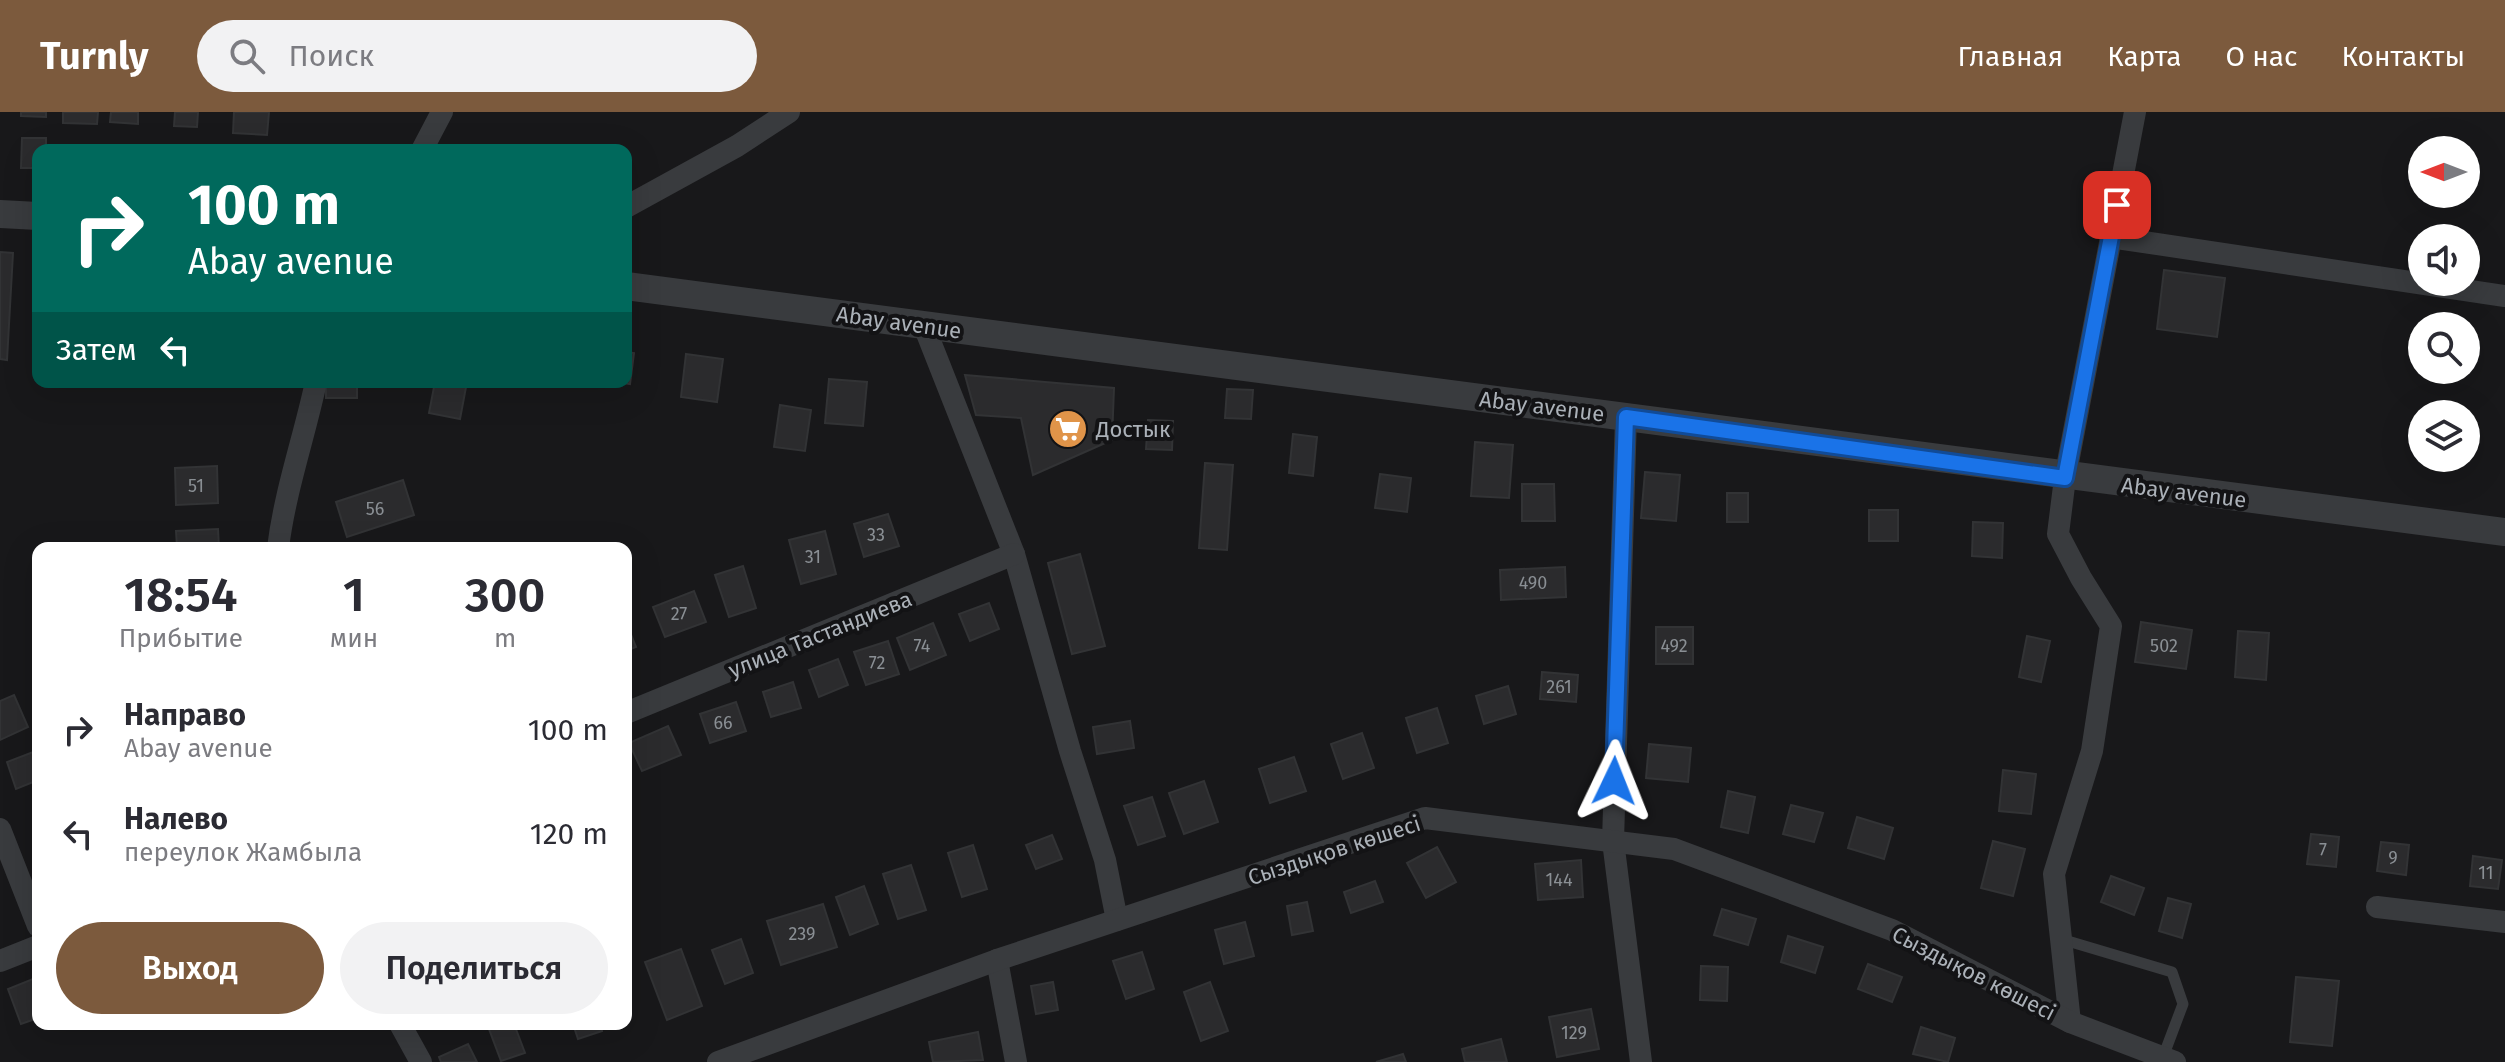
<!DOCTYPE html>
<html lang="ru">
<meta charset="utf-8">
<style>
:root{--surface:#fff;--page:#f2f2f3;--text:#2b2b33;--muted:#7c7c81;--accent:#7c5a3d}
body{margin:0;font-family:"Fira Sans",sans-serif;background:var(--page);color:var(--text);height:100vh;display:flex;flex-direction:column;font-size:30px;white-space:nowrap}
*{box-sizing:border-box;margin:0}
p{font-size:26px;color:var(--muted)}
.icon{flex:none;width:44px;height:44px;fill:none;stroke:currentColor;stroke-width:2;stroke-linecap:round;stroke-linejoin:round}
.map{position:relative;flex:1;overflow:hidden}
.drawer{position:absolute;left:32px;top:430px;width:600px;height:488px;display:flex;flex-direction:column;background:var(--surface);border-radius:16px;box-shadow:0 8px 32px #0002}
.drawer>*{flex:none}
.hud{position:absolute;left:32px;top:32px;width:600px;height:244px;border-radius:16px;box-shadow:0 8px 32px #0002;background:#00695c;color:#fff;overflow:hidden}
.needle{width:52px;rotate:270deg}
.fabs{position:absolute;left:2408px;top:24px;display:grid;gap:16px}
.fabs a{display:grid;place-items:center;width:72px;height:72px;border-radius:50%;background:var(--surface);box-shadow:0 8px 32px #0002;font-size:40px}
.pin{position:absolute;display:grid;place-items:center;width:68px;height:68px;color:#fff;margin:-34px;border-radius:16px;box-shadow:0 4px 12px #0006}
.me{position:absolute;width:88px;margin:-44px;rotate:2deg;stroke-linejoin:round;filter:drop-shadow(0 0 6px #0008)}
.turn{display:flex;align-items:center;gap:28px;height:168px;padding:0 24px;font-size:36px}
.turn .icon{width:104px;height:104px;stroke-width:2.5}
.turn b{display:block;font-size:56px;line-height:68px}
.then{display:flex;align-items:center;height:76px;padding:0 24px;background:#0003;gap:16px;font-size:30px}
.eta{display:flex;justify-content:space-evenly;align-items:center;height:136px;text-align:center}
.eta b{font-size:48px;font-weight:600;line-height:56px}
.button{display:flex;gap:16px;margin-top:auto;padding:16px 24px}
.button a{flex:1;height:92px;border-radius:48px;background:var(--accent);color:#fff;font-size:32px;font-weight:600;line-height:92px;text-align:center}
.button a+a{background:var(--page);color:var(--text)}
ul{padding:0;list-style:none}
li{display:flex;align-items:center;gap:24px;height:104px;padding:0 24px}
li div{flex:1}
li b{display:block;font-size:30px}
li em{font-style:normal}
header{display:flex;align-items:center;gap:48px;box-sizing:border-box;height:112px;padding:0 40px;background:var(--accent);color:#fff}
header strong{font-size:38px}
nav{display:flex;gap:44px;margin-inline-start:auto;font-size:28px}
.search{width:560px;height:72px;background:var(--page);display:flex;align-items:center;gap:20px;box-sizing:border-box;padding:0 28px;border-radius:44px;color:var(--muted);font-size:30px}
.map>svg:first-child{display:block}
</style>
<header>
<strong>Turnly</strong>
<div class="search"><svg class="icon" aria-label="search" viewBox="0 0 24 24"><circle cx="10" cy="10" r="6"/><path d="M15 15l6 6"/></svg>Поиск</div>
<nav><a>Главная</a><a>Карта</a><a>О нас</a><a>Контакты</a></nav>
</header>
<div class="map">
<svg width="2505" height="950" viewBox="0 0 2505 950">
<rect width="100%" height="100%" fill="#18181a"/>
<g fill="#2b2b2d" stroke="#323335" stroke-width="2">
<path d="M 21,0 L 46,0 L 46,5 L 21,4 Z"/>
<path d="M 63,0 L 98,0 L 97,12 L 63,11 Z"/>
<path d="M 111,0 L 138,0 L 138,12 L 110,10 Z"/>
<path d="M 175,0 L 198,0 L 197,15 L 174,14 Z"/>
<path d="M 234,0 L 269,0 L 267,23 L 233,21 Z"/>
<path d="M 22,26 L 46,26 L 46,38 L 38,38 L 38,56 L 21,56 Z"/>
<path d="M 0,140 L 13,141 L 7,248 L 0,247 Z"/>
<path d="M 2164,158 L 2225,166 L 2217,225 L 2157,217 Z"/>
<path d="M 626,240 L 634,241 L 630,272 L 617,270 L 626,270 Z"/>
<path d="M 686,242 L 723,247 L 717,290 L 681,285 Z"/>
<path d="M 965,263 L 1114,276 L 1112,328 L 1033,363 L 1021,306 L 976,303 Z"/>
<path d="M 829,267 L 867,270 L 863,314 L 825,311 Z"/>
<rect x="326" y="270" width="31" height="16"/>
<path d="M 435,270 L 466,275 L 460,307 L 429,301 Z"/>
<path d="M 1227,277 L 1253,278 L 1251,307 L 1225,306 Z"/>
<path d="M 780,293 L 811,298 L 805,339 L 774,335 Z"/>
<path d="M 1148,308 L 1173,309 L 1172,338 L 1146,337 Z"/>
<path d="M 1293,322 L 1317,325 L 1313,364 L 1289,361 Z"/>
<path d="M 1475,330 L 1513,333 L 1509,386 L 1471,384 Z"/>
<path d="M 1205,351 L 1233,353 L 1227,438 L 1199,436 Z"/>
<path d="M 217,354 L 218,391 L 176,393 L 175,356 Z"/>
<path d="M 1645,360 L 1680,363 L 1676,409 L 1641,406 Z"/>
<path d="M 1380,362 L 1411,366 L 1407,400 L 1375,396 Z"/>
<path d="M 403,368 L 414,403 L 347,425 L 336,390 Z"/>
<path d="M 1522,372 L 1554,372 L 1555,409 L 1522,409 Z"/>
<rect x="1727" y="381" width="21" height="29"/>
<rect x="1869" y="398" width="29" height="31"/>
<path d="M 888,402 L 899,434 L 864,445 L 854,412 Z"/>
<path d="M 1973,410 L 2003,411 L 2002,446 L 1972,444 Z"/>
<path d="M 218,417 L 219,436 L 177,436 L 176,419 Z"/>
<path d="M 825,419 L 836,462 L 801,472 L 789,428 Z"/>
<path d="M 1080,442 L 1105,534 L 1072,542 L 1048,451 Z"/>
<path d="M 743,454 L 756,496 L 729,505 L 715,463 Z"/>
<path d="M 1565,455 L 1566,485 L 1501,488 L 1500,458 Z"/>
<path d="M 694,479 L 706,510 L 665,525 L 653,495 Z"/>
<path d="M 989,491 L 999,517 L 970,529 L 959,502 Z"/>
<path d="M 626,510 L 636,535 L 626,539 Z"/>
<path d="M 2141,510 L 2192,518 L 2186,557 L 2135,550 Z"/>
<path d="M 933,511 L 946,543 L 910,558 L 897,526 Z"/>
<rect x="1656" y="515" width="37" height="37"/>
<path d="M 2238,519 L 2269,521 L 2266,568 L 2235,565 Z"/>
<path d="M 2027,524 L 2050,529 L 2041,570 L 2019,565 Z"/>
<path d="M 888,529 L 899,562 L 866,573 L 854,540 Z"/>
<path d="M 838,547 L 848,573 L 819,585 L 809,558 Z"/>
<path d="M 1542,560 L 1578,563 L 1576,590 L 1540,587 Z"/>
<path d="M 793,570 L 801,596 L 771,605 L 763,580 Z"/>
<path d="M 1508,574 L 1516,602 L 1484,612 L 1476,584 Z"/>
<path d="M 14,583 L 28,615 L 0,628 L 0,589 Z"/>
<path d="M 736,590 L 746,619 L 710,631 L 700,602 Z"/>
<path d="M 1437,596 L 1448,631 L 1417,641 L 1406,606 Z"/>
<path d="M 1130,609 L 1134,636 L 1097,642 L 1093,615 Z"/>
<path d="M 668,614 L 681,643 L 642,659 L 629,631 Z"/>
<path d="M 1362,621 L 1374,656 L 1343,667 L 1331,632 Z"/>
<path d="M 1649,632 L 1691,636 L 1688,670 L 1646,666 Z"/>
<path d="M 36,639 L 38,668 L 16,677 L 7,650 Z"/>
<path d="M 1294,645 L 1306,679 L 1270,691 L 1259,657 Z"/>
<path d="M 2003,658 L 2036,662 L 2031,702 L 1999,699 Z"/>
<path d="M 1204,669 L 1218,710 L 1184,722 L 1169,681 Z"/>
<path d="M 1728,679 L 1755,685 L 1748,721 L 1721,715 Z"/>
<path d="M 1152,685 L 1165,724 L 1138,733 L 1124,694 Z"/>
<path d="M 1791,693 L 1823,701 L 1814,730 L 1783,722 Z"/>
<path d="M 1857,705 L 1893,716 L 1884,747 L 1848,736 Z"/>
<path d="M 2311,722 L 2339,725 L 2336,755 L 2307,752 Z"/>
<path d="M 1052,723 L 1062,747 L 1036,757 L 1026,733 Z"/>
<path d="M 1993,729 L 2025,737 L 2013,784 L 1981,776 Z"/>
<path d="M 2381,730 L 2409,733 L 2406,763 L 2377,759 Z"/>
<path d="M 973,733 L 987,777 L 962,785 L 948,741 Z"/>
<path d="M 1437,735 L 1456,770 L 1426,786 L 1407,751 Z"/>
<path d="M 2473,744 L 2502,748 L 2498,777 L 2470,774 Z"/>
<path d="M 1581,748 L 1583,785 L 1538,788 L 1535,752 Z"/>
<path d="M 911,753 L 926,798 L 898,807 L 883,762 Z"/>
<path d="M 2111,764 L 2144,776 L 2134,803 L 2101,790 Z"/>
<path d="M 1375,769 L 1383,790 L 1351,801 L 1344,780 Z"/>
<path d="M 864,774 L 878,812 L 850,823 L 836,785 Z"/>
<path d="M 2168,786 L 2191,792 L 2182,826 L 2159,819 Z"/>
<path d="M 1307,790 L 1313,819 L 1292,823 L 1287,794 Z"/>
<path d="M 823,792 L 837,835 L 781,853 L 767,809 Z"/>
<path d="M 1722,797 L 1756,807 L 1748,833 L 1714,823 Z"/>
<path d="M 1245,810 L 1254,844 L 1224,852 L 1215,818 Z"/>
<path d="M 1788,824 L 1823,835 L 1815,861 L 1781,850 Z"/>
<path d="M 741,827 L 753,861 L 725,872 L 712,838 Z"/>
<path d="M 681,837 L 702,894 L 667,908 L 645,850 Z"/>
<path d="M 1142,840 L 1154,877 L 1126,887 L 1113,849 Z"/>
<path d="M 1868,852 L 1902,865 L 1892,890 L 1858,877 Z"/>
<path d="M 1701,854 L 1728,855 L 1727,889 L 1700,888 Z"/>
<path d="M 38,865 L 38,906 L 21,912 L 8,877 Z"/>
<path d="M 2296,865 L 2339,869 L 2332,934 L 2290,930 Z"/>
<path d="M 1053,870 L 1058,898 L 1036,902 L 1031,874 Z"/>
<path d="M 1210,870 L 1228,919 L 1201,929 L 1184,880 Z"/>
<path d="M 1591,897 L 1599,937 L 1557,945 L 1549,905 Z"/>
<path d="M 504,912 L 514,912 L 525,941 L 501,949 L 489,917 Z"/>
<path d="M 573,912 L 600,912 L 602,919 L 578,927 Z"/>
<path d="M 1921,915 L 1955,926 L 1948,950 L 1913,942 Z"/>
<path d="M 978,920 L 983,948 L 933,950 L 929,930 Z"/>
<path d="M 1501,927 L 1507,950 L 1465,950 L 1462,937 Z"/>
<path d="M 468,932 L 477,950 L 441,950 L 439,945 Z"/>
<path d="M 1403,942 L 1406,950 L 1376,950 Z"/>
</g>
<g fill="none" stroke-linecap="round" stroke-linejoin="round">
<path stroke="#393b3e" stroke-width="11" d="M 2061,827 L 2172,860 L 2183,892 L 2163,945"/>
<g stroke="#393b3e" stroke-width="22">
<path d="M 422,38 L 442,0"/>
<path d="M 626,95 L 737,34 L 789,0"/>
<path d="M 2110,125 L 2505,184"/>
<path d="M 924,214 L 1014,442 L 1070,639 L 1105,748 L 1117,808"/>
<path d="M 1626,305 L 1613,729 L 1641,950"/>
<path d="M 278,436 C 285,379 304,326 316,270"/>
<path d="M 626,601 L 1014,442"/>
<path d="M 0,717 L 38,814"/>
<path d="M 2377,795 L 2505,810"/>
<path d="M 997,848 L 1016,950"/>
<path d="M 0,849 L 38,834"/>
<path d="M 2070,910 L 2054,762 L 2092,639 L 2111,514 L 2081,466 L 2058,422 L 2065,366 L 2135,0"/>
<path d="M 400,912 L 421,950"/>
<path d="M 718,950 L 997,848 L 1425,706 L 1674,737 L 1892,818 L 2070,910 L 2175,950"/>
</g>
<g stroke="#393b3e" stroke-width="28">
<path d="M 0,102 L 38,104"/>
<path d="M 626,174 C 1252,257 1878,342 2505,420"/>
</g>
</g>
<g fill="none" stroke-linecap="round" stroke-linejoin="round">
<defs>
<path id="route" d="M 1614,669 L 1626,305 L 2065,366 L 2117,93"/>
</defs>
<use href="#route" stroke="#114b97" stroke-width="20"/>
<use href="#route" stroke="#1a73e8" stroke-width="14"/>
</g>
<defs>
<symbol id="supermarket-disc" viewBox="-11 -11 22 22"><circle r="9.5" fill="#e09449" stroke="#131315"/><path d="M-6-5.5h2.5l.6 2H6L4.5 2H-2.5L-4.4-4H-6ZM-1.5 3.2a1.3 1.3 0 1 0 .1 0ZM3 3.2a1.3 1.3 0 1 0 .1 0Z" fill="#fff"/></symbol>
</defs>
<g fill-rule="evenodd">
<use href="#supermarket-disc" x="1046" y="295" width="44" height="44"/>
</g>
<g text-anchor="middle" stroke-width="8" stroke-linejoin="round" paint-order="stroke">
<g font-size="18" fill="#8a8f94">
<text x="196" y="380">51</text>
<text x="375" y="403">56</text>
<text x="876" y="429">33</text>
<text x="813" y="451">31</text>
<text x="1533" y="477">490</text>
<text x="679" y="508">27</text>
<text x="922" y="540">74</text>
<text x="1674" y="540">492</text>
<text x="2164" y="540">502</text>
<text x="877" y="557">72</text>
<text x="1559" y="581">261</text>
<text x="723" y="617">66</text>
<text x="2323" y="744">7</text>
<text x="2393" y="752">9</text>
<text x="2486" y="767">11</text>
<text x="1559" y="774">144</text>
<text x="802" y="828">239</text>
<text x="1574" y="927">129</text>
</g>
<g font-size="22" fill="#abb1b8" stroke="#131315">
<text transform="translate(899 210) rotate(8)" y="8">Abay avenue</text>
<text transform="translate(1542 294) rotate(7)" y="8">Abay avenue</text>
<text transform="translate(2184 380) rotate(7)" y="8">Abay avenue</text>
<text transform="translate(820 522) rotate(-22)" y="8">улица Тастандиева</text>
<text transform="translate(1334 738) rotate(-18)" y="8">Сыздықов көшесі</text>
<text transform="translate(1974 861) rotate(27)" y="8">Сыздықов көшесі</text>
</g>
<g font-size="22" fill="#abb1b8" stroke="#131315" text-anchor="start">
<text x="1096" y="325">Достык</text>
</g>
</g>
</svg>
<div class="fabs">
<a><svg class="needle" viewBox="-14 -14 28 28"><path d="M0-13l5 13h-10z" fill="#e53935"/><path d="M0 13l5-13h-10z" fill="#7c7c81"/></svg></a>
<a><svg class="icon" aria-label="sound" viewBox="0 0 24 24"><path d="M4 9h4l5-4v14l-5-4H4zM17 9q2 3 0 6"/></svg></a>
<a><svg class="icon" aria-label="search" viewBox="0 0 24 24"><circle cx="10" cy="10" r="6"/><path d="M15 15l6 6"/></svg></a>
<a><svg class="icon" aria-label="layers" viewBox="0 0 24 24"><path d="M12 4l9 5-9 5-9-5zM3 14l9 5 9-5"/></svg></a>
</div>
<div class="pin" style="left:2117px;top:93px;background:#d93025"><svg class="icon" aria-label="arrive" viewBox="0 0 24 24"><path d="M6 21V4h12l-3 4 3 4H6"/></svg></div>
<svg class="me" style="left:1614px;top:669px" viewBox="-20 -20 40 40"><path d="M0-17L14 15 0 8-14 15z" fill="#1a73e8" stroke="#fff" stroke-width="4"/></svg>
<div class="hud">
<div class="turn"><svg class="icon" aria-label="right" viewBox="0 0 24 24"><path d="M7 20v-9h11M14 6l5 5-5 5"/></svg><div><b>100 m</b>Abay avenue</div></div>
<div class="then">Затем<svg class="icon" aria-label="left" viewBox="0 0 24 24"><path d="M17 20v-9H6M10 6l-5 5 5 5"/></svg></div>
</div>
<section class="drawer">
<div class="eta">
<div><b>18:54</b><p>Прибытие</p></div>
<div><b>1</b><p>мин</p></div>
<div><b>300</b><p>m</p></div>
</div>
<ul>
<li><svg class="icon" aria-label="right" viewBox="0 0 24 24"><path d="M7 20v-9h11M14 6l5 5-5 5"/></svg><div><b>Направо</b><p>Abay avenue</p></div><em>100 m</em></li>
<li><svg class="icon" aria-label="left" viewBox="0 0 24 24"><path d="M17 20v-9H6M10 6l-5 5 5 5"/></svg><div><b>Налево</b><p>переулок Жамбыла</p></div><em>120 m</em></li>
</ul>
<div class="button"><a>Выход</a><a>Поделиться</a></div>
</section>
</div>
